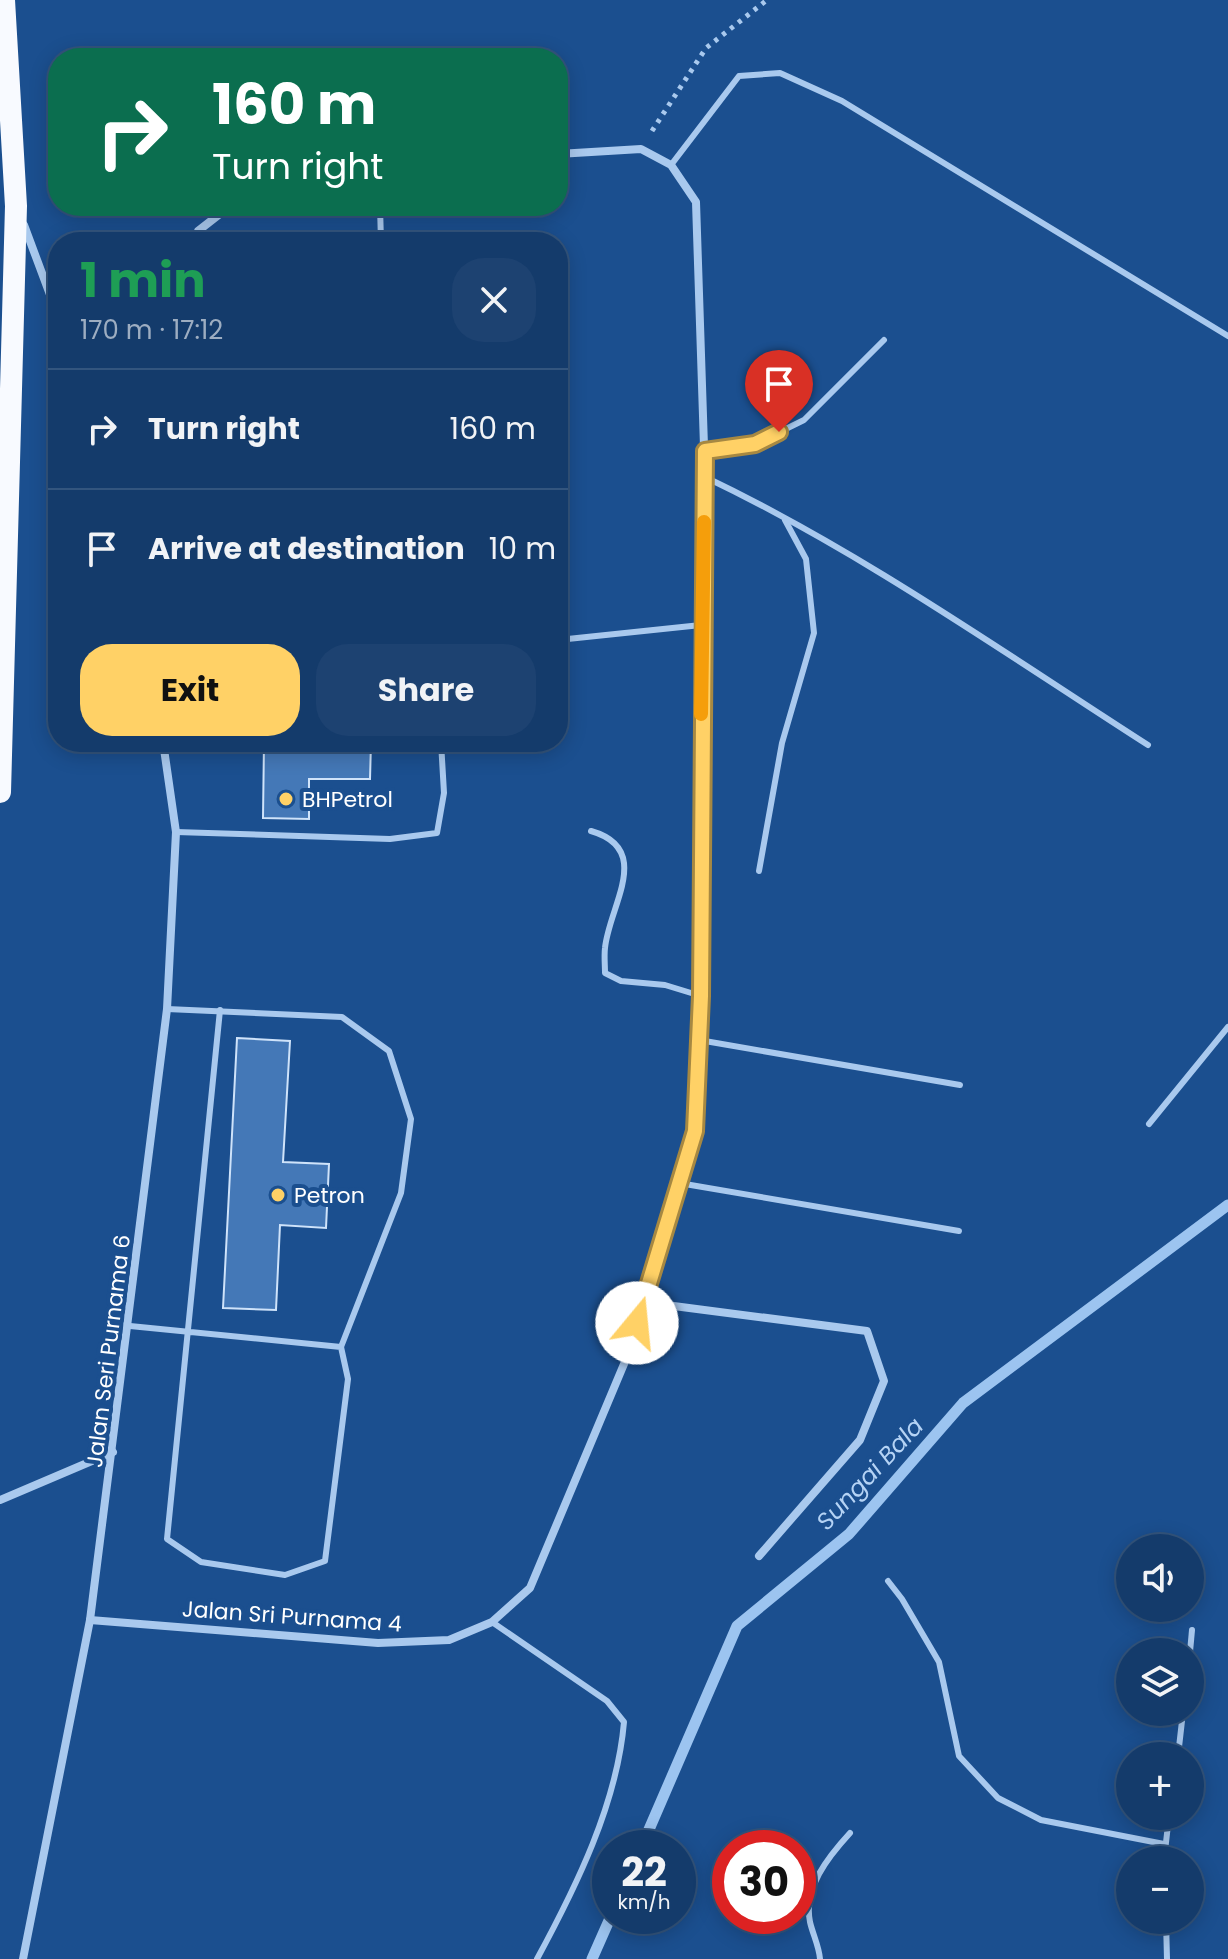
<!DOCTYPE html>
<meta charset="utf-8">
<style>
:root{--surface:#143b6b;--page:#1d4271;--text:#f1f3f6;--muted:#9dadc1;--line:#33557e;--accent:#ffd166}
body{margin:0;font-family:Poppins,sans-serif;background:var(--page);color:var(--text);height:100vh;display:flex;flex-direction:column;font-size:30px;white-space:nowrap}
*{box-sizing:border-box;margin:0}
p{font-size:26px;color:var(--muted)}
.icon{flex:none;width:44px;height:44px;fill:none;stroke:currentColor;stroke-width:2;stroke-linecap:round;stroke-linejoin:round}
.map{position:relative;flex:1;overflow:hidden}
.details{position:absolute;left:48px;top:232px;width:520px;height:520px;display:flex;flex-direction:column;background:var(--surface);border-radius:32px;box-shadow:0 4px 20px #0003,0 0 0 2px var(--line)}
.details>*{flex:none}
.hud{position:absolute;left:48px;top:48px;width:520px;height:168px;border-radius:32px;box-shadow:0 4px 20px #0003,0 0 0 2px var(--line);background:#0b6e4f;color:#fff;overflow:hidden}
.controls{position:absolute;left:1116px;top:1534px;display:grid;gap:16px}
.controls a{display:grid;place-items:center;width:88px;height:88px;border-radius:50%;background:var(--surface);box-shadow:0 4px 20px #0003,0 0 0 2px var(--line);font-size:40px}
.speed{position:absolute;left:592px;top:1830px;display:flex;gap:16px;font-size:40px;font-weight:700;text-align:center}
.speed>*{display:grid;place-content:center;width:104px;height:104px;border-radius:50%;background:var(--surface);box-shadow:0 4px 20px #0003,0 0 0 2px var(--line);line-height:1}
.speed small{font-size:20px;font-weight:400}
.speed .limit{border:12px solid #d22;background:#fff;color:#111}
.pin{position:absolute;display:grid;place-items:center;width:68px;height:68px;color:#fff;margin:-82px -34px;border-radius:50% 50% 50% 0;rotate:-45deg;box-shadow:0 0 8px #0007}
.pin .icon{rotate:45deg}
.me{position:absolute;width:88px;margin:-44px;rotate:17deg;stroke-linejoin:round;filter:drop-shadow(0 0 6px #0008)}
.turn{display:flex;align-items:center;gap:28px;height:168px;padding:0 32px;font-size:36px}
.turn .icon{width:104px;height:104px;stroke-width:2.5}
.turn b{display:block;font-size:56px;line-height:68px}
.round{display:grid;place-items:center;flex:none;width:84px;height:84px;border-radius:32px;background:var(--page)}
.summary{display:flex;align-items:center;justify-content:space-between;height:136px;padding:0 32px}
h1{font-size:48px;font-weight:700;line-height:60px;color:#1e9e55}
.button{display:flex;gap:16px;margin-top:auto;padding:16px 32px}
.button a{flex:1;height:92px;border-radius:32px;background:var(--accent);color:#111;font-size:32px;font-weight:700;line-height:92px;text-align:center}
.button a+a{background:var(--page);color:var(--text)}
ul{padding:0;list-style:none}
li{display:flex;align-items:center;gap:24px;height:120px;padding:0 32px;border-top:2px solid var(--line)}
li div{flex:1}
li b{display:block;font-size:30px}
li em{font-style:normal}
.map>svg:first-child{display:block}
</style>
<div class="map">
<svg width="1228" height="1959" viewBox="0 0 1228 1959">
<rect width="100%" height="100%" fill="#1b4f8f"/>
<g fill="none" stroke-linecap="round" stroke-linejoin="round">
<g stroke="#9cc4f0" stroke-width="11">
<path d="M 641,1848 L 737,1626 L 849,1534 L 963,1403 L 1228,1205"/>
<path d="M 592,1959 L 611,1916"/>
</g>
</g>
<g fill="#4478b7" stroke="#cfe3fa" stroke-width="2">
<path d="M 264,742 L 371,742 L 370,779 L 309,779 L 309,819 L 263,818 Z"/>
<path d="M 237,1038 L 290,1041 L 283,1162 L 329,1164 L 326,1228 L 280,1225 L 276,1310 L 223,1308 Z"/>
</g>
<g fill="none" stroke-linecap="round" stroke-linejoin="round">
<path stroke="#a9c9ee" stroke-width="5" stroke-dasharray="4 6" stroke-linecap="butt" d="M 652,131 L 706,48 L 767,0"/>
<g stroke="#a9c9ee" stroke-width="6">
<path d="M 671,165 L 739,76 L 780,73 L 842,101 L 1228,336"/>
<path d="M 380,206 L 381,242"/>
<path d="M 705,451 L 755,444 L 804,420 L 884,340"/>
<path d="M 705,477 C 860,551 1003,652 1148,745"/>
<path d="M 558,640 L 701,625"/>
<path d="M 591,831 C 654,849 609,906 605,948 C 604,956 605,965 605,973 L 621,981 L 665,985 L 701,996"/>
<path d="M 176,832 L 390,839 L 437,833 L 444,793 L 441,742"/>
<path d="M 759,871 L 782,743 L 814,633 L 806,559 L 785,520"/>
<path d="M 167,1009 L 342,1017 L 389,1051 L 411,1119 L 401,1193 L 341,1347"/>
<path d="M 699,1040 L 960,1085"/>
<path d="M 1149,1124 L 1228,1027"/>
<path d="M 679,1183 L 959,1231"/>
<path d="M 130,1326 L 341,1347 L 348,1379 L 325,1561 L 285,1575 L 201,1562 L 167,1539 L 220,1010"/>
<path d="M 888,1581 L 902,1599 L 939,1662 L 959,1756 L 998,1798 L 1041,1820 L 1164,1844"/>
<path d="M 492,1622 L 607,1701 L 624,1722 C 617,1804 576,1887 537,1959"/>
<path d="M 1190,1652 L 1192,1630"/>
<path d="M 1178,1756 L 1183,1712"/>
<path d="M 1164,1860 L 1169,1816"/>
<path d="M 1166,1920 L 1167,1959"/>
<path d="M 820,1959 C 819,1946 813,1935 810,1922 C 803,1888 828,1857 850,1833"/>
</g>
<g stroke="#a9c9ee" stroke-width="8">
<path d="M 24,225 L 58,316"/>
<path d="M 194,242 L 198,231 L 230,206"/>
<path d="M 643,1302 L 867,1331 L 884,1381 L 860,1440 L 759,1556"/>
<path d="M 0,1500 L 113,1452"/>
<path d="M 90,1620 L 378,1643 L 449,1640 L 492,1622 L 530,1588 L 624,1364 L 695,1131 L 701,996 L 705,477 L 696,202 L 671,165 L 641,149 L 558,154"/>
<path d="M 23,1959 L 90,1620 L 167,1009 L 176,832 L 163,742"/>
</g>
<path stroke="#f8faff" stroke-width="22" d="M 0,792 L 16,206 L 4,0"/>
</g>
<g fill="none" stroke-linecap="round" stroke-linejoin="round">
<defs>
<path id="route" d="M 637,1323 L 695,1131 L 701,996 L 705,451 L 755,444 L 779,432"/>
</defs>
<use href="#route" stroke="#a68842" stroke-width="20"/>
<use href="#route" stroke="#ffd166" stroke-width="14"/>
<path stroke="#f59e0b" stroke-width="14" d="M 701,714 L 704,522"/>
</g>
<g fill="#ffd166" stroke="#1b4f8f" stroke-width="3">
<circle cx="286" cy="799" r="8"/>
<circle cx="278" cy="1195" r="8"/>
</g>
<g text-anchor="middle" stroke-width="8" stroke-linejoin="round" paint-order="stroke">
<g font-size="22" fill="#fff" stroke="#1b4f8f" text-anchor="start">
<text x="302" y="807">BHPetrol</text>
<text x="294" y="1203">Petron</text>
</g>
<g font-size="22" fill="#fff" stroke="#1b4f8f">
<text transform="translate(108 1351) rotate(-83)" y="8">Jalan Seri Purnama 6</text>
<text transform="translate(292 1616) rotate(4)" y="8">Jalan Sri Purnama 4</text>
</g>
<g font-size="24" font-style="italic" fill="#b5d3f5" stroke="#1b4f8f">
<text transform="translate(870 1474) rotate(-47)" y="8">Sungai Bala</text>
</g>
</g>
</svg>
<div class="controls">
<a><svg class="icon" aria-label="sound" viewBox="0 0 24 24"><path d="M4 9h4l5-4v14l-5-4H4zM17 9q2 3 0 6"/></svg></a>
<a><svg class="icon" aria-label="layers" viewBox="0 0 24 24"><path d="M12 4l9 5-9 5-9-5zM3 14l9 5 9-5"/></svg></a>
<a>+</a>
<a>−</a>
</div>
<div class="speed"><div>22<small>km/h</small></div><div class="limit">30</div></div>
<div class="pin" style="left:779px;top:432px;background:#d93025"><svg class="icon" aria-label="arrive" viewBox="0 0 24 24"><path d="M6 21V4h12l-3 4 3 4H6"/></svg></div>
<svg class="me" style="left:637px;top:1323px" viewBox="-20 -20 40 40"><circle r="19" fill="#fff"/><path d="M0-13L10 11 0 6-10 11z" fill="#ffd166"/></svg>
<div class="hud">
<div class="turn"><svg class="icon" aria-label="right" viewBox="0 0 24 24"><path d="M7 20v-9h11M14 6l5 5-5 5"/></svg><div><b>160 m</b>Turn right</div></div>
</div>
<section class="details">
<div class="summary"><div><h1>1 min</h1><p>170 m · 17:12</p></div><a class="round"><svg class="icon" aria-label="close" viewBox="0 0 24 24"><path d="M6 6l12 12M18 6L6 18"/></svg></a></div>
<ul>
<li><svg class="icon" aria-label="right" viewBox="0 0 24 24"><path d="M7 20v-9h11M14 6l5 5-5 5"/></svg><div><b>Turn right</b></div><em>160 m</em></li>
<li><svg class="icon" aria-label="arrive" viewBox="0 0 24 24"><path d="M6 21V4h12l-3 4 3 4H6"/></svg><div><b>Arrive at destination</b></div><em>10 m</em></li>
</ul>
<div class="button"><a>Exit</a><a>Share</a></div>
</section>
</div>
